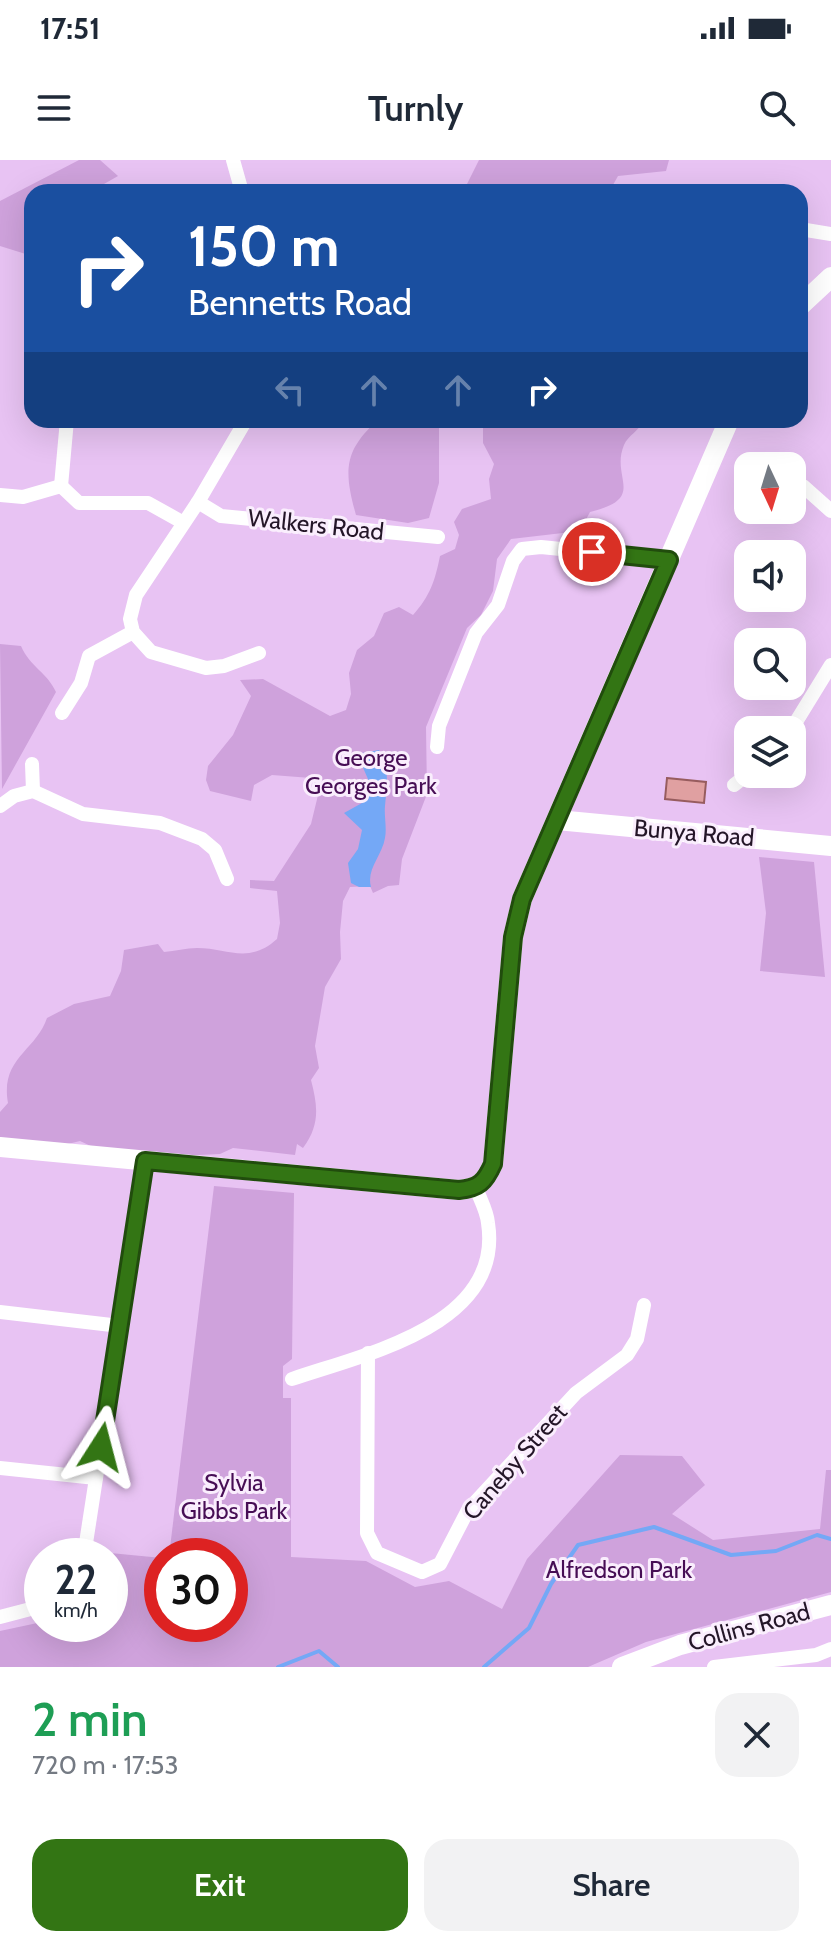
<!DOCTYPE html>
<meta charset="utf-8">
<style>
:root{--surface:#fff;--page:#f2f2f3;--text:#1f2937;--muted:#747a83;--accent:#337514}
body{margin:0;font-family:Cabin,sans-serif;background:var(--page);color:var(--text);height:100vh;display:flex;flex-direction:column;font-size:30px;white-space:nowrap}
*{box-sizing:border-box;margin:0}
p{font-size:26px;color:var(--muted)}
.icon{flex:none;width:44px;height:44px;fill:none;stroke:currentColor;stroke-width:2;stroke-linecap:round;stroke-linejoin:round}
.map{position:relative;height:1507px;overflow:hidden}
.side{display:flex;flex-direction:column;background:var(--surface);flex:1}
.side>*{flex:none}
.hud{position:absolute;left:24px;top:24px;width:784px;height:244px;border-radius:24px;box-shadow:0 8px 32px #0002;background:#1a4fa0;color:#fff;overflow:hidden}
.needle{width:52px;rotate:176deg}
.fabs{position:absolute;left:734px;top:292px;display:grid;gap:16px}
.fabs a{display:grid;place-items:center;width:72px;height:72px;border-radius:16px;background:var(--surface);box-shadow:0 8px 32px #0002;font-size:40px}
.speed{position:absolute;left:24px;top:1378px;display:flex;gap:16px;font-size:40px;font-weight:700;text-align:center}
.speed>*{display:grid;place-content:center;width:104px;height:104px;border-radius:50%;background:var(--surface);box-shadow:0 8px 32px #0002;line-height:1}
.speed small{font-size:20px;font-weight:400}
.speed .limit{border:12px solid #d22;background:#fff;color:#111}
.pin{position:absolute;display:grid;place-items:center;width:68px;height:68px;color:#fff;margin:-34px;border:4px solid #fff;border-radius:50%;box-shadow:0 2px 8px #0007}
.me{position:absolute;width:88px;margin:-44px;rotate:9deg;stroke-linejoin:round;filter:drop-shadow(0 0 6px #0008)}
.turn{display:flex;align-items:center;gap:28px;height:168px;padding:0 32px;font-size:36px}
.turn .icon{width:104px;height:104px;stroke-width:2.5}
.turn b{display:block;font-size:56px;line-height:68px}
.lanes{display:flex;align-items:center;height:76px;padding:0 32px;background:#0003;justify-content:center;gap:40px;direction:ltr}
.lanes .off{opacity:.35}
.round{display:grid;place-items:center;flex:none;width:84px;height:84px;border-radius:24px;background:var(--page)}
.head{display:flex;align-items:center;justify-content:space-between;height:136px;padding:0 32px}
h1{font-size:48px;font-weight:600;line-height:60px;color:#1e9e55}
.action{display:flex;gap:16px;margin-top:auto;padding:16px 32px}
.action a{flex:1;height:92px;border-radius:24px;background:var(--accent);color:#fff;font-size:32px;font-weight:600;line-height:92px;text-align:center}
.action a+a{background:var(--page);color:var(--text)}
.status{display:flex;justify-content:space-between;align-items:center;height:56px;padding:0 40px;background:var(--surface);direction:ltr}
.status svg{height:22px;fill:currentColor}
header{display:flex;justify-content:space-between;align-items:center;height:104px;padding:0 32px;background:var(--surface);font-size:36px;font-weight:600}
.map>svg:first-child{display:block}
</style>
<div class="status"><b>17:51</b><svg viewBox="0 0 49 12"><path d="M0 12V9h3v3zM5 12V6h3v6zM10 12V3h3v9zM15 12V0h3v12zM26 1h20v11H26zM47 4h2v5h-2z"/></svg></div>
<header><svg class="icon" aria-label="menu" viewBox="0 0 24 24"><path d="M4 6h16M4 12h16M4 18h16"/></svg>Turnly<svg class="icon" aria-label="search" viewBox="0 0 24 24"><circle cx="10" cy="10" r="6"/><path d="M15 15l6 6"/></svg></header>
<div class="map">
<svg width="831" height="1507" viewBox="0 0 831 1507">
<rect width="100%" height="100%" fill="#e8c3f3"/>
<g fill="#cfa2dc">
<path d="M 79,0 L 100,0 L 118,16 L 90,32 L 32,32 L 32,96 L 0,86 L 0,41 Z"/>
<path d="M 479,0 L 669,0 L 666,11 L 618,16 L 609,32 L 463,32 Z"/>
<path d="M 378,260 L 443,260 L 439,268 L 439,323 L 429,358 L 408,363 L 356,355 C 344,312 343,291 378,260 Z"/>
<path d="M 478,260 L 643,260 C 640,271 628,275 624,285 C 610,318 648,338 590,352 L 580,371 L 511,379 L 497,399 L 493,431 L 481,455 L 467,468 L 426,567 L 427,634 L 402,699 L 399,725 L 388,726 L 373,733 L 370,726 L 350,727 L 343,741 L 340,772 L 341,799 L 325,827 L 315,886 L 319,908 L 311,920 C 318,947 320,965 303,988 L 297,984 L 295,995 L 233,988 L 220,994 L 179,996 L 95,988 L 80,981 L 64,985 L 0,980 L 0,952 L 8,943 C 0,898 36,891 47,858 L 74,844 L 110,836 L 121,811 L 124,790 L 158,784 L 164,792 C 175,791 186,788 197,788 C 228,788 248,805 277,779 L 280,763 L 277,731 L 250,728 L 250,720 L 274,721 L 311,664 L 319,631 L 311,618 L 272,615 L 254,625 L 251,641 L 210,631 L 206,620 L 208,606 L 233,575 L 251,536 L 240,520 L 263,519 L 330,556 L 346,550 L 351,534 L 349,513 L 357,490 L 374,476 L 384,453 L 399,447 L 413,455 C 430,436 435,421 440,396 L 455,389 L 459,375 L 454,362 L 462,349 L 491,339 L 489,319 L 494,304 L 483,283 L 483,265 Z"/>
<path d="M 0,484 L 21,486 C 30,507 47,512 56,532 L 2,629 Z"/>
<path d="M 759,697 L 814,702 L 825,817 L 760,811 L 766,753 Z"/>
<path d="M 214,1026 L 294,1033 L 292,1199 L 283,1206 L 283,1238 L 291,1238 L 291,1397 L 366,1401 L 415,1427 L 449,1421 L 502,1449 L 527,1399 L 620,1295 L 682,1296 L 705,1325 L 672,1354 L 713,1380 L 820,1369 L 826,1310 L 831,1310 L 831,1432 L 646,1482 L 588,1507 L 0,1507 L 0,1471 L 42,1462 L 110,1464 L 110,1396 L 99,1396 L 100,1392 L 162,1398 L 162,1464 L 230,1464 L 230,1396 L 169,1396 Z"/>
</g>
<path fill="#74a8f6" d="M 379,590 C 390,611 387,624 385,646 C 384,656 387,668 385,678 C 382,696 366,709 371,727 L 359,727 L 351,723 L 348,703 L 358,689 L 362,670 L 344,653 L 362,643 L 371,626 L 361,603 L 362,593 Z"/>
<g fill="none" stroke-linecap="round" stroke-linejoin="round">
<g stroke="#74a8f6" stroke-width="4">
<path d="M 278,1507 L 319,1491 L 338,1507"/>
<path d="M 484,1507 L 529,1468 L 551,1424 L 578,1385 L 654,1367 L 731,1395 L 776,1391 L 817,1375 L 831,1379"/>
</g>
</g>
<path fill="#e0a0a1" stroke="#975c5e" stroke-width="2" d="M 667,618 L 706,622 L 704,643 L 665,639 Z"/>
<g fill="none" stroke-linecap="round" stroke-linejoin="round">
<g stroke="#fff" stroke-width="14">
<path d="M 233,0 L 242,32"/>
<path d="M 800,69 L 831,74"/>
<path d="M 246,260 L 198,342 L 136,435 L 130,459 L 133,472 L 151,492 L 206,508 L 224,506 L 259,493"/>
<path d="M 61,326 L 67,260"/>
<path d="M 803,326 L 831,351"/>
<path d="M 0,335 L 23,337 L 61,326 L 79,343 L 148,343 L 182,362"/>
<path d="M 198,342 L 221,356 L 438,377"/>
<path d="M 62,553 L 81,523 L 89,496 L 133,472"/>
<path d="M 791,570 L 831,505"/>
<path d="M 437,587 L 439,566 L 476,473 L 498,445 L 513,401 L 522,389 L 541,387 L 669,400"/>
<path d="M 743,590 L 748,595"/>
<path d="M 32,604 L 33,631"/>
<path d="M 734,625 L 748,614"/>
<path d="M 0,646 L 14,636 L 33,631 L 83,654 L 160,663 L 202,679 L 215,690 L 227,719"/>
<path d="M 0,1152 L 120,1166"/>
<path d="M 368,1193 L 367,1373 L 377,1393 L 422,1412 L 440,1404 L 468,1350 L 576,1233 L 627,1195 L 637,1179 L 644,1145"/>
<path d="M 292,1219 C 364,1194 504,1166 488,1063 C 487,1051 480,1039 476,1028"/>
<path d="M 0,1308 L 96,1318"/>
<path d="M 84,1396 L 145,1001"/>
<path d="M 0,1457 L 42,1446"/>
<path d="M 714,1507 L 816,1495 L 831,1489"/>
</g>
<g stroke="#fff" stroke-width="20">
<path d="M 800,146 L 831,117"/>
<path d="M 557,660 L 831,686"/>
<path d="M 0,987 L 459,1030 C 479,1028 485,1022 493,1004 L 513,777 L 522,739 L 729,260"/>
<path d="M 622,1507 L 680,1485 L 831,1445"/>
</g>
</g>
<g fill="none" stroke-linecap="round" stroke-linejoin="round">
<defs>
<path id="route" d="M 101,1287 L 145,1001 L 459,1030 C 479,1028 485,1022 493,1004 L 513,777 L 522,739 L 669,400 L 592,392"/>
</defs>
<use href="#route" stroke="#214c0d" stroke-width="20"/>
<use href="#route" stroke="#337514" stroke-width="14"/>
</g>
<g text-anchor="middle" stroke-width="6" stroke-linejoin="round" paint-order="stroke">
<g font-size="24" fill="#241628" stroke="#faeefd">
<text transform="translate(316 365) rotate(6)" y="8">Walkers Road</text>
<text transform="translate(694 673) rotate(5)" y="8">Bunya Road</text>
<text transform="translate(515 1302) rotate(-49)" y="8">Caneby Street</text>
<text transform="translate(749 1467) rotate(-15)" y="8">Collins Road</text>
</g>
<g font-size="24" fill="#470e55" stroke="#faeefd">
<text x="371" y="606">George<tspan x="371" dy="28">Georges Park</tspan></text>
<text x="234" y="1331">Sylvia<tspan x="234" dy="28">Gibbs Park</tspan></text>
<text x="619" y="1418">Alfredson Park</text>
</g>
</g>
</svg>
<div class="fabs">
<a><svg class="needle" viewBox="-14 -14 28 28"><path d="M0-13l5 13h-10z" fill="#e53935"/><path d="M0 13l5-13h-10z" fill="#747a83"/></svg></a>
<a><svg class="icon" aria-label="sound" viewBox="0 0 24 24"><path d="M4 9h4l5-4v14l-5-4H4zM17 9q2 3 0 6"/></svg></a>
<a><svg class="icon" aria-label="search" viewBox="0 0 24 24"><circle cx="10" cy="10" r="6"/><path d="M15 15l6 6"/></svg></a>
<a><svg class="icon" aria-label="layers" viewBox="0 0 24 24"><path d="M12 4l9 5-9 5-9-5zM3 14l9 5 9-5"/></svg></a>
</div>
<div class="speed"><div>22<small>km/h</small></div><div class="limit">30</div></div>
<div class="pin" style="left:592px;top:392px;background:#d93025"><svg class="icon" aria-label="arrive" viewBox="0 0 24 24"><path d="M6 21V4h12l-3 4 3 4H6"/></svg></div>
<svg class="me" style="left:101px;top:1287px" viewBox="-20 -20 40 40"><path d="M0-17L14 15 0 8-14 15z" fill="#337514" stroke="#fff" stroke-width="4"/></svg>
<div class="hud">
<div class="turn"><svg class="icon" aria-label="right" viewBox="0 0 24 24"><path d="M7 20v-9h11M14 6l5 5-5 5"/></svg><div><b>150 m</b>Bennetts Road</div></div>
<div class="lanes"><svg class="icon off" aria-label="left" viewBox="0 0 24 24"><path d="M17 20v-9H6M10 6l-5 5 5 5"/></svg><svg class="icon off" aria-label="ahead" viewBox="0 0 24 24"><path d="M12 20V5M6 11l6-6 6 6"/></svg><svg class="icon off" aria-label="ahead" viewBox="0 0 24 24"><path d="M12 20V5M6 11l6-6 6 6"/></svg><svg class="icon" aria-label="right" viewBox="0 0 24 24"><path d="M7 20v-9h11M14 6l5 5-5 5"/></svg></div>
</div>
</div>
<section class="side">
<div class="head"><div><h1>2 min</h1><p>720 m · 17:53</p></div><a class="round"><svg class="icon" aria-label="close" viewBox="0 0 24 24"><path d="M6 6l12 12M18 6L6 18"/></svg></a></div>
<div class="action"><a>Exit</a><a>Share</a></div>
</section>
